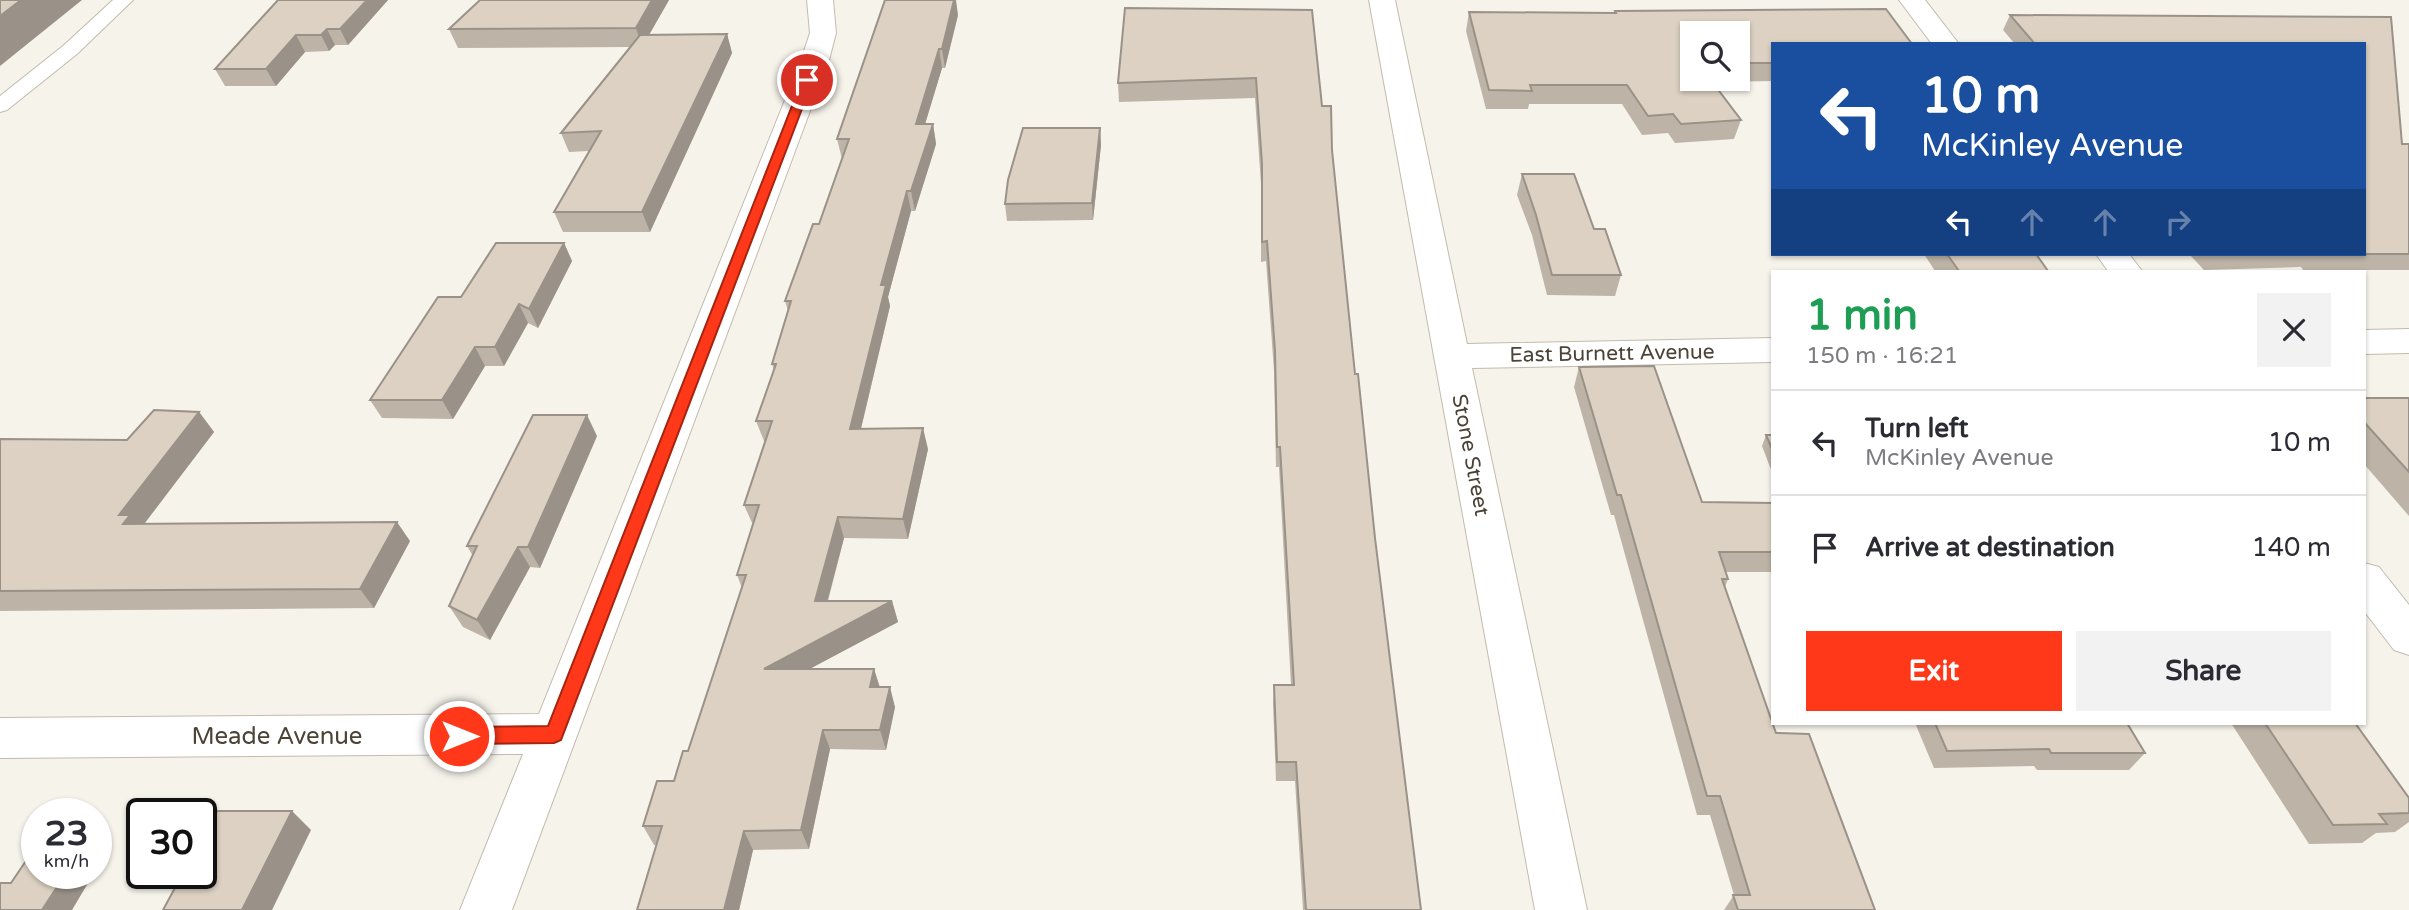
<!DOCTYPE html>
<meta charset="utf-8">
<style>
:root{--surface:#fff;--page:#f2f2f3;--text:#2b2b33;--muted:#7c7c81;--line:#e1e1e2;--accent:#ff3819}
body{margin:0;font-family:"Varela Round",sans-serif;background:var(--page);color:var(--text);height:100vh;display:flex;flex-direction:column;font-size:26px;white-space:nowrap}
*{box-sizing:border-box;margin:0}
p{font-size:23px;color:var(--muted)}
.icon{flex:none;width:38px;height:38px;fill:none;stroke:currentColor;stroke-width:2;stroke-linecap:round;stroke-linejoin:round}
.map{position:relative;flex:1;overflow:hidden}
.side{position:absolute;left:1771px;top:270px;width:595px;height:455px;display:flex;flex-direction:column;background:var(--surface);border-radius:0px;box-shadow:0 2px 5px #0004}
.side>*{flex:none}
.banner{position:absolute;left:1771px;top:42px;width:595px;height:214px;border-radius:0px;box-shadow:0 2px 5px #0004;background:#1a4fa0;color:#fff;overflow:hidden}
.tools{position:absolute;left:1680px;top:21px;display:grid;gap:14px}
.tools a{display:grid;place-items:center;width:70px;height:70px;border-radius:0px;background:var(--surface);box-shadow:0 2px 5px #0004;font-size:35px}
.speed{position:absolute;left:21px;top:798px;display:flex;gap:14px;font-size:35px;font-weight:700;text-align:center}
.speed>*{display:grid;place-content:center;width:91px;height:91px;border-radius:50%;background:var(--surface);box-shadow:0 2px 5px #0004;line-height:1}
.speed small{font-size:18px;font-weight:400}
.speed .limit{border:4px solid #111;border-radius:10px;background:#fff;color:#111}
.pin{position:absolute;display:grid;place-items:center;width:60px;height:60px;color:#fff;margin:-30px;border:4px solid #fff;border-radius:50%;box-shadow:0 2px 7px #0007}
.me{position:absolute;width:77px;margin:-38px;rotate:90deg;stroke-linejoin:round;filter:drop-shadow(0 0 5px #0008)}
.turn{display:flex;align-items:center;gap:24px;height:147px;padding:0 35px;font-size:32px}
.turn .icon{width:91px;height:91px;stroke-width:2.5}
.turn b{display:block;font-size:49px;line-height:60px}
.lanes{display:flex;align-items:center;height:66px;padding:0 35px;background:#0003;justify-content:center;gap:35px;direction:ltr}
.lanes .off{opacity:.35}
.round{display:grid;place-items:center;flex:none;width:74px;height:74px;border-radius:0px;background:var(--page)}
.summary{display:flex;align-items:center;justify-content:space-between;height:119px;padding:0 35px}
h1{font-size:42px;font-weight:700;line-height:52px;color:#1e9e55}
.primary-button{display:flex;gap:14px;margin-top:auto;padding:14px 35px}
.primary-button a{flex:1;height:80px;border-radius:0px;background:var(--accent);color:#fff;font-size:28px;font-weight:700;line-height:80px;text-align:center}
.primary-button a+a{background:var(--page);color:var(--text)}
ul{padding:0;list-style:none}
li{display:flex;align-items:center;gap:21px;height:105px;padding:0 35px;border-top:2px solid var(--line)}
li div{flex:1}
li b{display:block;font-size:26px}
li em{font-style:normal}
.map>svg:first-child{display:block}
</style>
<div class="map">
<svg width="2409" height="910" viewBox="0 0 2409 910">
<rect width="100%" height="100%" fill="#f6f3eb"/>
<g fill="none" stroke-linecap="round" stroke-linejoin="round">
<defs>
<path id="lane" d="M 113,0 L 133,0 L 77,54 L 7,110 L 0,112 L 0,96 L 63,46 Z"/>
<g id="street">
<path d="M 807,0 L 833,0 L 836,33 L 829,60 L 512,910 L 460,910 L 523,754 L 0,758 L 0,718 L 539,714 L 801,60 L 810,33 Z"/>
<path d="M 1369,0 L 1395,0 L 1467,344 L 1773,338 L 1773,362 L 1472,368 L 1587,910 L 1535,910 Z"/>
<path d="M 1899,0 L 1925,0 L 1959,44 L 1932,44 Z"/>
<path d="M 2096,254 L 2129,254 L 2142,271 L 2108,271 Z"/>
<path d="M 2409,329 L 2409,353 L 2364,354 L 2364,330 Z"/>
<path d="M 2364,563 L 2379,567 L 2409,605 L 2409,655 L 2394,650 L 2364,611 Z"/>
</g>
</defs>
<use href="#lane" stroke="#c3bbac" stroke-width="2"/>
<use href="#street" stroke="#c3bbac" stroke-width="2"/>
<use href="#lane" fill="#fff" fill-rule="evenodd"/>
<use href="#street" fill="#fff" fill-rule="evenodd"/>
</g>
<g fill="#bdb4a7" fill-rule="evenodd">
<path d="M 278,0 L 388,0 L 348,45 L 335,45 L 329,51 L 305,52 L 276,86 L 225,86 L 215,69 Z"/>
<path d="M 669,0 L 649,35 L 727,34 L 732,53 L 650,232 L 563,232 L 554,212 L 589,151 L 569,152 L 561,133 L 630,47 L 458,48 L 449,29 Z"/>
<path d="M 1125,8 L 1322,106 L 1332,150 L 1355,374 L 1421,910 L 1303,910 L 1295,781 L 1276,781 L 1273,704 L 1274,685 L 1291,685 L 1279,467 L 1276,467 L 1274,371 L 1266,261 L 1261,262 L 1261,184 L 1255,98 L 1119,102 L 1118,83 Z"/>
<path d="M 1886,9 L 1912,44 L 1773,44 L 1773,81 L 1713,82 L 1741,120 L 1734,139 L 1675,143 L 1668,133 L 1642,135 L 1622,104 L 1529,104 L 1528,109 L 1486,109 L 1466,31 L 1469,12 L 1614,13 L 1615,11 ZM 1692,33 L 1738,33 L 1738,79 L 1692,79 Z"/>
<path d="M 958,15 L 945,68 L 942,68 L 925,124 L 933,124 L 936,144 L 915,211 L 911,211 L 888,297 L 890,306 L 861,429 L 928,449 L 908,539 L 844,538 L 828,601 L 892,601 L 898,622 L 809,669 L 874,669 L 880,687 L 895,707 L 886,750 L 830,749 L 809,849 L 753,850 L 739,910 L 637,910 L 656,845 L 654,845 L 643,826 L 674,781 L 688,751 L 742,588 L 737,575 L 753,525 L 744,505 L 765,441 L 764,441 L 756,421 L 774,371 L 772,364 L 788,311 L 785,301 L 819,224 L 842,159 L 837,139 Z"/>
<path d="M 2010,15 L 2391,17 L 2402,144 L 2409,144 L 2409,270 L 2303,270 L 2301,267 L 2204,270 L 2189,254 L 2364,254 L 2364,44 L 2015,44 L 2003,30 Z"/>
<path d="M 1100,128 L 1101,145 L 1093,220 L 1007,221 L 1005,204 Z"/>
<path d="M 1522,174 L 1594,229 L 1621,275 L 1615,296 L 1547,295 L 1532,235 L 1517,195 Z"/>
<path d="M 564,243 L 572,261 L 538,328 L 528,323 L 504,366 L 485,366 L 453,419 L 382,418 L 370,400 L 461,297 Z"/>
<path d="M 1924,254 L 2036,254 L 2048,271 L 1935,271 Z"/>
<path d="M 1579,367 L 1702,502 L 1773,503 L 1773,572 L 1726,572 L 1728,579 L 1725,587 L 1776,733 L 1875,910 L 1724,910 L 1734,895 L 1710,815 L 1697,815 L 1614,515 L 1611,515 L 1574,387 Z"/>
<path d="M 2364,398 L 2409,398 L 2409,516 L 2364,464 Z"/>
<path d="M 199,412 L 214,432 L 144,524 L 410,541 L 374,608 L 0,611 L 0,439 L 127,440 Z"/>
<path d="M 1766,435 L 1773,435 L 1773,475 L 1762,446 Z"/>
<path d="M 597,436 L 540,568 L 530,567 L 490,640 L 463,627 L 449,606 L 473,556 L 467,546 Z"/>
<path d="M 1915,723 L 2127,723 L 2145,753 L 2129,770 L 2037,770 L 2034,766 L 1934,768 Z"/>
<path d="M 2231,723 L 2355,723 L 2409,798 L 2409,822 L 2395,832 L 2376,833 L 2362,843 L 2309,844 Z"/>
</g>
<g fill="#9a9288">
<path d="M 21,0 L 82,0 L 0,66 L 0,16 Z"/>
<path d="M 367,0 L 388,0 L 348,45 L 340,29 Z"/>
<path d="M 652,0 L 669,0 L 642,47 L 636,28 Z"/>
<path d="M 954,0 L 956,0 L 958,15 L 945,68 L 942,49 Z"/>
<path d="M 327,29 L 335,45 L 329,51 L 321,35 Z"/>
<path d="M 727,34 L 732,53 L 650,232 L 642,212 Z"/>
<path d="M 296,35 L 305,52 L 276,86 L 266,69 Z"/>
<path d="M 939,49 L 942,68 L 919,144 L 916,124 Z"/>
<path d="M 933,124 L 936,144 L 915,211 L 911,191 Z"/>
<path d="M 1100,128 L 1101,145 L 1093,220 L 1092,203 Z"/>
<path d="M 907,191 L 911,211 L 888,297 L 890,306 L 856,449 L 850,429 L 881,285 Z"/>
<path d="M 564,243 L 572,261 L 538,328 L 529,309 Z"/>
<path d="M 519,304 L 528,323 L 504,366 L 495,347 Z"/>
<path d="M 475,347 L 485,366 L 453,419 L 442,400 Z"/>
<path d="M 199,412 L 214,432 L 141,528 L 123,524 L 119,515 Z"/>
<path d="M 587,415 L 597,436 L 540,568 L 528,547 Z"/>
<path d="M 923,428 L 928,449 L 908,539 L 903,519 Z"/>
<path d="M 838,517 L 844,538 L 822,621 L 815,601 Z"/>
<path d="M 397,522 L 410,541 L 374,608 L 360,589 Z"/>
<path d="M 518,547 L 530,567 L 490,640 L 477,620 Z"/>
<path d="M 892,601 L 898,622 L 772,689 L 764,669 Z"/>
<path d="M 874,669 L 880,689 L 870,687 Z"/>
<path d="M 890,687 L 895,707 L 886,750 L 880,730 Z"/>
<path d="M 823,730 L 830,749 L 809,849 L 801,830 Z"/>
<path d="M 292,811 L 311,830 L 272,910 L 242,910 Z"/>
<path d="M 744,831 L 753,850 L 739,910 L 724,910 Z"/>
<path d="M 96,860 L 100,863 L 96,870 Z"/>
<path d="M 66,873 L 94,873 L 72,910 L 42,910 Z"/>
</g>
<g fill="#dcd1c2" stroke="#9a9288" stroke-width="2">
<path d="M 0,0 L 21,0 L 0,16 Z"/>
<path d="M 278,0 L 367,0 L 340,29 L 327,29 L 321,35 L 296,35 L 266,69 L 215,69 Z"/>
<path d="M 480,0 L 652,0 L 636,28 L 449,29 Z"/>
<path d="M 885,0 L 954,0 L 942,49 L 939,49 L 916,124 L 933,124 L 911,191 L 907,191 L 881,285 L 886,285 L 850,429 L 923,428 L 903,519 L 838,517 L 815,601 L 892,601 L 764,669 L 874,669 L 870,687 L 890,687 L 880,730 L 823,730 L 801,830 L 744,831 L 724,910 L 637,910 L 662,826 L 643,826 L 657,781 L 674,781 L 683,751 L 688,751 L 746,575 L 737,575 L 759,505 L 744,505 L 772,421 L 756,421 L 776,364 L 772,364 L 791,301 L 785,301 L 813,224 L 819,224 L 849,139 L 837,139 Z"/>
<path d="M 1125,8 L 1312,10 L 1322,106 L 1331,106 L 1332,150 L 1355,374 L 1358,374 L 1375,538 L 1421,910 L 1306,910 L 1296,762 L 1277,762 L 1274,685 L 1294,685 L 1280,447 L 1277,447 L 1275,351 L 1267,241 L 1262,242 L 1262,164 L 1256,78 L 1118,83 Z"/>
<path d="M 1886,9 L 1912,44 L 1773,44 L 1773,63 L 1738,63 L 1738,33 L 1692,33 L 1692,79 L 1710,79 L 1741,120 L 1681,124 L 1673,114 L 1648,116 L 1627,85 L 1530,85 L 1532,91 L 1489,90 L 1469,12 L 1616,13 L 1615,11 Z"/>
<path d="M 2010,15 L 2391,17 L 2402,144 L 2409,144 L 2409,254 L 2314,254 L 2364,254 L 2364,44 L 2035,44 Z"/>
<path d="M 727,34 L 642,212 L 554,212 L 601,131 L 561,133 L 640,35 Z"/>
<path d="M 1023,128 L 1100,128 L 1092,203 L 1005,204 L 1008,180 Z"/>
<path d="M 1522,174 L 1574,174 L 1594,229 L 1605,229 L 1621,275 L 1552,275 L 1536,215 Z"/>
<path d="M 496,243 L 564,243 L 529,309 L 519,304 L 495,347 L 475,347 L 442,400 L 370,400 L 438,297 L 461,297 Z"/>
<path d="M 1947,254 L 2036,254 L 2048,271 L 1959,271 Z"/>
<path d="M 1654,366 L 1702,502 L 1773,503 L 1773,552 L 1719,552 L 1728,579 L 1722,579 L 1776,733 L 1809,734 L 1875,910 L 1738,910 L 1733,895 L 1750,895 L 1720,796 L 1707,796 L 1621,495 L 1617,495 L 1579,367 Z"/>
<path d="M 2364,398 L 2409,398 L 2409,472 L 2364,422 Z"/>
<path d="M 154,410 L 199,412 L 119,515 L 130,515 L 123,524 L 397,522 L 360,589 L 0,591 L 0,439 L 127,440 Z"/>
<path d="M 533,415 L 587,415 L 528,547 L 518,547 L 477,620 L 449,606 L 477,546 L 467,546 Z"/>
<path d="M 1766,435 L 1773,435 L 1773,451 Z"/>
<path d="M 1935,723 L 2127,723 L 2145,753 L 2051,753 L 2049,749 L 1947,751 Z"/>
<path d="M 2265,723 L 2355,723 L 2409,798 L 2409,813 L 2379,814 L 2387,824 L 2333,825 Z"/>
<path d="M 217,811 L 292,811 L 242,910 L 163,910 L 183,873 L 201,873 L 201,840 Z"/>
<path d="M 34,849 L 37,849 L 37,873 L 66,873 L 42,910 L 0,910 L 0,883 L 11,883 Z"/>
</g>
<path fill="#ff3819" stroke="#a62410" stroke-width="2" d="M 803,78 L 813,80 L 561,740 L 554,743 L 459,744 L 453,741 L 450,736 L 453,730 L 459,727 L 548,726 Z"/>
<g text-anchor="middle" stroke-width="6" stroke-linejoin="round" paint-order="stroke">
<g font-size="21" fill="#4c4337" stroke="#fff">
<text transform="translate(1612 353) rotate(-1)" y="7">East Burnett Avenue</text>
<text transform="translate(1471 455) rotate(79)" y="7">Stone Street</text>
</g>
<g font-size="24" fill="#4c4337" stroke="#fff">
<text x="277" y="744">Meade Avenue</text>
</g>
</g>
</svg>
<div class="tools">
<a><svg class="icon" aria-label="search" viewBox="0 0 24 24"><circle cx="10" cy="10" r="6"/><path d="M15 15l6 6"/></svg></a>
</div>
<div class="speed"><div>23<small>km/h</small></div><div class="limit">30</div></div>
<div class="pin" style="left:807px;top:80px;background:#d93025"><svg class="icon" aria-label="arrive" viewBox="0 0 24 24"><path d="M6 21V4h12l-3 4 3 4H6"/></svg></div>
<svg class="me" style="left:459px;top:736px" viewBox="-20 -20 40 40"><circle r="17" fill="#ff3819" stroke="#fff" stroke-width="3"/><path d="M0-11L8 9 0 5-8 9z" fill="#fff"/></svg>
<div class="banner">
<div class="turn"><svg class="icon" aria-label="left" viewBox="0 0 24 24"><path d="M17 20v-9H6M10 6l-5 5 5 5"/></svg><div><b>10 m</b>McKinley Avenue</div></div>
<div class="lanes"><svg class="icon" aria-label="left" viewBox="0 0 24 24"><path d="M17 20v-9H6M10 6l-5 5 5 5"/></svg><svg class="icon off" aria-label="ahead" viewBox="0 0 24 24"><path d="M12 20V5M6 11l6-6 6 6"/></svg><svg class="icon off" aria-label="ahead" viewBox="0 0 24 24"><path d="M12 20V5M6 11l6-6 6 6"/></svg><svg class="icon off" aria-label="right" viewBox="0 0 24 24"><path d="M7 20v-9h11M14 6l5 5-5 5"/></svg></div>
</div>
<section class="side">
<div class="summary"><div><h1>1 min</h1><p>150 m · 16:21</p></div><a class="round"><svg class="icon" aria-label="close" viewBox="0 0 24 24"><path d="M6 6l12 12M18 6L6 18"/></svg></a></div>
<ul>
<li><svg class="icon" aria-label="left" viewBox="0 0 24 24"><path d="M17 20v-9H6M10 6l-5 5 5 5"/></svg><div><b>Turn left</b><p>McKinley Avenue</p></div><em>10 m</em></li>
<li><svg class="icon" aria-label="arrive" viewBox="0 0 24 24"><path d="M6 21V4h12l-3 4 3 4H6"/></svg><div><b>Arrive at destination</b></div><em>140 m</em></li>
</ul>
<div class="primary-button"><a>Exit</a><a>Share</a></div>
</section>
</div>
